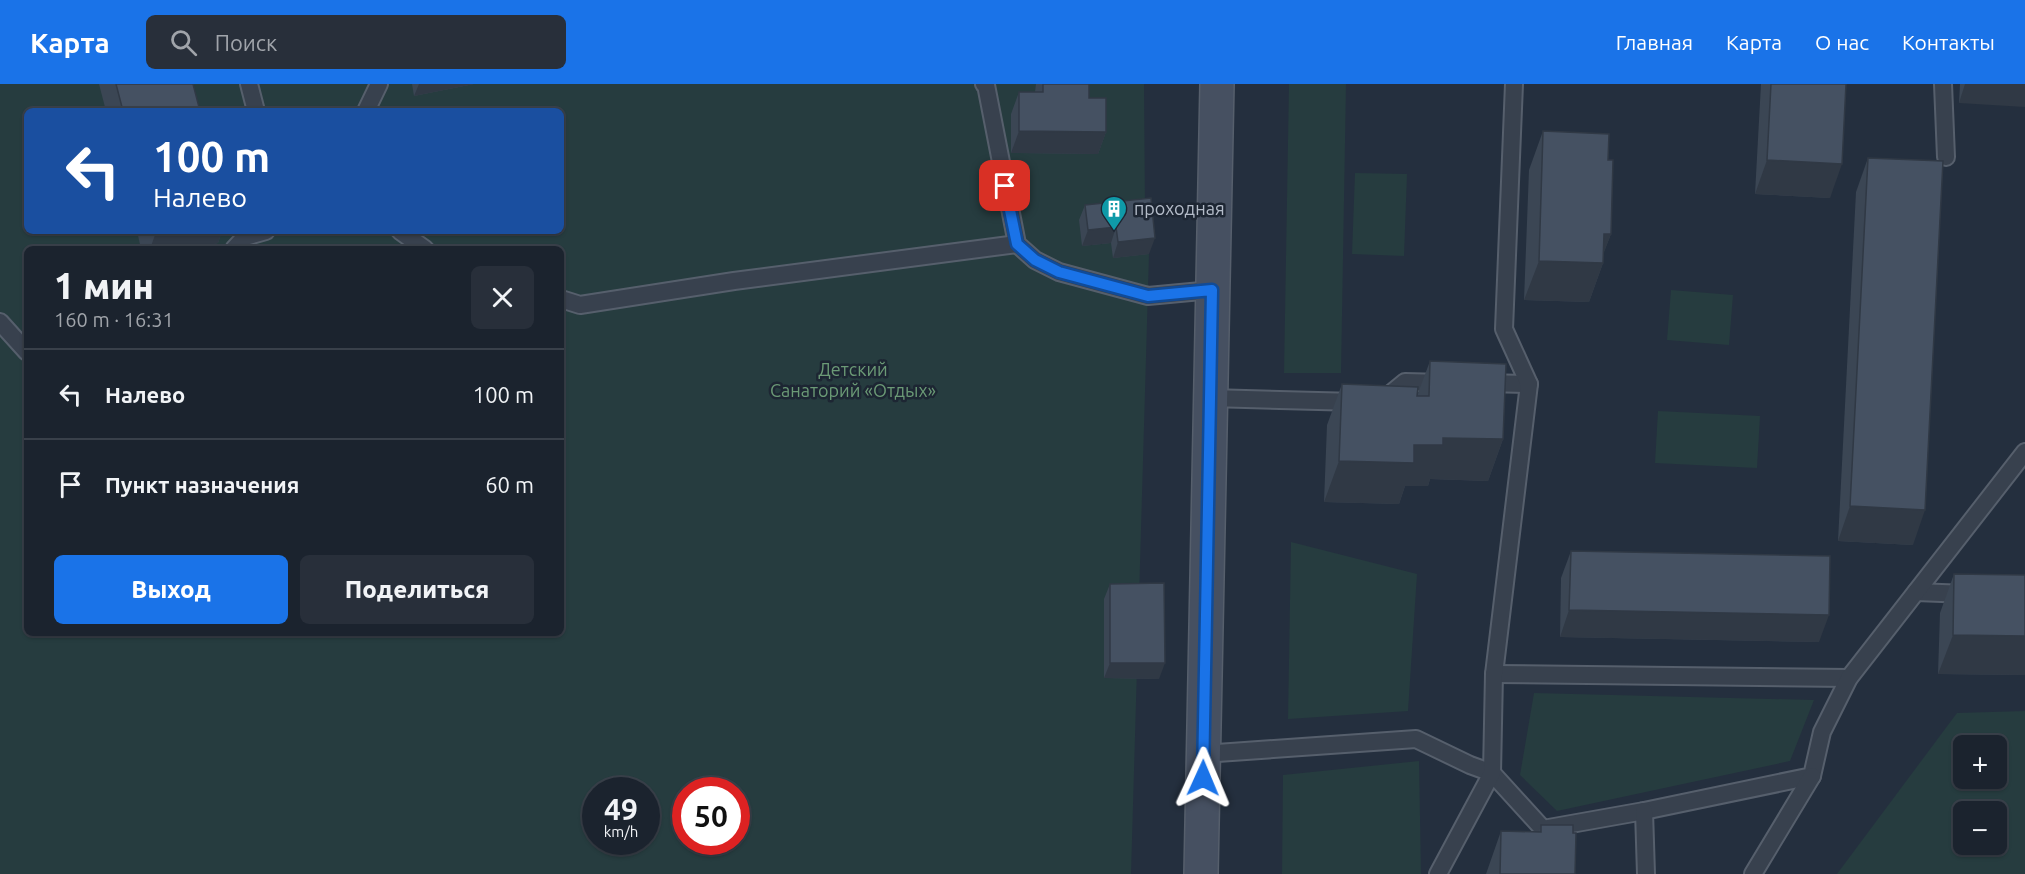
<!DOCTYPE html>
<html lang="ru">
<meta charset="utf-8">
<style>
:root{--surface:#1b232e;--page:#282f3a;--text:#f1f3f6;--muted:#a0a4aa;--line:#39404a;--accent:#1a73e8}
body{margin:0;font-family:Ubuntu,sans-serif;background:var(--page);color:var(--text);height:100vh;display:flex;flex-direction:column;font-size:22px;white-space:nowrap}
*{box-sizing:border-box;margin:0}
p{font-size:20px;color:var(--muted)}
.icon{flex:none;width:33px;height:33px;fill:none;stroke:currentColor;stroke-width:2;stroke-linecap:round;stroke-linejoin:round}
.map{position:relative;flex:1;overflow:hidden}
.drawer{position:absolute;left:24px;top:162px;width:540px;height:390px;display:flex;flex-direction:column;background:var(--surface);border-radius:9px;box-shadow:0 2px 4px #0004,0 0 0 2px var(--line)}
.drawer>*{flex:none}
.hud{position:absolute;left:24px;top:24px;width:540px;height:126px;border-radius:9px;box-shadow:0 2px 4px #0004,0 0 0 2px var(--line);background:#1a4fa0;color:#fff;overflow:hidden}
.fabs{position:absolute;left:1953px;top:651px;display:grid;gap:12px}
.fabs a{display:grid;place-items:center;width:54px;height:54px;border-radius:9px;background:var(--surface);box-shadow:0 2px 4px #0004,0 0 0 2px var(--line);font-size:30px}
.speed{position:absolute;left:582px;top:693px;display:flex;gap:12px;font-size:30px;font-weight:700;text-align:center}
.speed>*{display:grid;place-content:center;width:78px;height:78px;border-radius:50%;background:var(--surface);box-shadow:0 2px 4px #0004,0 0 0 2px var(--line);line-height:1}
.speed small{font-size:15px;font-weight:400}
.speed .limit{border:9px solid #d22;background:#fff;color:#111}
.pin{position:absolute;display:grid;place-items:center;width:51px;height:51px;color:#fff;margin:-26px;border-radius:12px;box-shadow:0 3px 9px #0006}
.me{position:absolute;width:66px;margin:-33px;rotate:1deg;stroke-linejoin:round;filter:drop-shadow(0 0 4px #0008)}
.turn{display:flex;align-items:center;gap:21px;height:126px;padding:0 30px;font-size:27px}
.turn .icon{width:78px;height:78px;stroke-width:2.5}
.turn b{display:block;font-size:42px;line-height:51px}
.round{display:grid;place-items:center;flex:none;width:63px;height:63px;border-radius:9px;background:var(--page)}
.overview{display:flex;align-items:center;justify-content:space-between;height:102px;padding:0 30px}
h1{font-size:36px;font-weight:800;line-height:45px}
.action{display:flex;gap:12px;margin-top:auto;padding:12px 30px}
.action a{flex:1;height:69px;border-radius:9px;background:var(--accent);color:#fff;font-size:24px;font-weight:800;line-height:69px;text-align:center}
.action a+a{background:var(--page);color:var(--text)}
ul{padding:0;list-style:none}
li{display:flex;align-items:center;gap:18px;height:90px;padding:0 30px;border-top:2px solid var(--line)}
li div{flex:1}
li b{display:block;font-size:22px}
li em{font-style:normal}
header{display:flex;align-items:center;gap:36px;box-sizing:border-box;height:84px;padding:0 30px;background:var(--accent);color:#fff}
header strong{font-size:28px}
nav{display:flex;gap:33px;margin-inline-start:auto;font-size:21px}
.search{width:420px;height:54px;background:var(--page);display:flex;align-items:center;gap:15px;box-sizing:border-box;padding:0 21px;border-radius:9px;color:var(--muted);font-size:22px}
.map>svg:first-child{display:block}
</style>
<header>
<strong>Карта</strong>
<div class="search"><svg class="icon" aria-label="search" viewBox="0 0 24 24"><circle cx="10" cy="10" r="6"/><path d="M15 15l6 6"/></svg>Поиск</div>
<nav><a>Главная</a><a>Карта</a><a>О нас</a><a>Контакты</a></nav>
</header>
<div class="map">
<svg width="2025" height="790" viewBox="0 0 2025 790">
<rect width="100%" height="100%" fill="#242f3e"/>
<g fill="#263c3f" fill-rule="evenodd">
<path d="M 0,0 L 1144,0 L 1145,129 L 1149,170 L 1131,790 L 0,790 ZM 27,27 L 561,27 L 561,147 L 27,147 ZM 27,165 L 561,165 L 561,549 L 27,549 ZM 596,706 L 646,706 L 646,758 L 596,758 ZM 686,706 L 736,706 L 736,758 L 686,758 Z"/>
<path d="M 1289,0 L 1346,0 L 1341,289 L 1284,289 Z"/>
<path d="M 1355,89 L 1407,90 L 1404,172 L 1352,170 Z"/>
<path d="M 1671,206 L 1733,211 L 1729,261 L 1667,256 Z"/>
<path d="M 1658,327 L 1760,332 L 1757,384 L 1655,379 Z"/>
<path d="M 1291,458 L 1417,490 L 1408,627 L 1288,635 Z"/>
<path d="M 1534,609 L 1814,616 L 1790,677 L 1557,727 L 1520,691 Z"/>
<path d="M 2025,627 L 2025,790 L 1837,790 L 1957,629 ZM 1964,662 L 1996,662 L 1996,694 L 1964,694 ZM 1964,728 L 1996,728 L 1996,760 L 1964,760 Z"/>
<path d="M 1419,677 L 1421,790 L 1282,790 L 1283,691 Z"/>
</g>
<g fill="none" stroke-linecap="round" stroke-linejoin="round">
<defs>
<g id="lane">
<path d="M 249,0 L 256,27"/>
<path d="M 984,0 L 986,1 L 1017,160 L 1035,176 L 1059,188 L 1148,212 L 1212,206"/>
<path d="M 1943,0 L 1946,73"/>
<path d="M 366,27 L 379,0"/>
<path d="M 400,147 L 425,165"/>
<path d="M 234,165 L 245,153 L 266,147"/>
<path d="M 561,215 L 580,221 L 734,197 L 1017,160"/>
<path d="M 0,238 L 27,268"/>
<path d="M 1485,299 L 1529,300"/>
<path d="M 1210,314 L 1357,318"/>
<path d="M 1383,316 L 1405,298 L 1444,299"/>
<path d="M 1916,508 L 1967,510"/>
<path d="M 1494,590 L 1849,594"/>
<path d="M 1203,670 L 1416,655 L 1470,681 L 1492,689 L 1543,745 L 1644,727 L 1812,692 L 1822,648 L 1849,594 L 2025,368"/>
<path d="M 1644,727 L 1646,790"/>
<path d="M 1438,790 L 1492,689 L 1494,590 L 1529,300 L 1504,245 L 1514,0"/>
<path d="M 1753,790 L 1812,692"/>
</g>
<path id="secondary" d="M 1201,790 L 1217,0"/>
</defs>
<use href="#lane" stroke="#565f6c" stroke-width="20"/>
<use href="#secondary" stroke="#565f6c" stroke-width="36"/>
<use href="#lane" stroke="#38414e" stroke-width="16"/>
<use href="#secondary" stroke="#465061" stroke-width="33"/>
</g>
<g fill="#3b4654">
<path d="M 99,0 L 193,0 L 200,27 L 106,27 Z"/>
<path d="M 412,0 L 474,0 L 414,12 Z"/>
<path d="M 1036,0 L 1089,0 L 1089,14 L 1106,48 L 1098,70 L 1011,69 L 1011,30 L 1019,8 L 1035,8 Z"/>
<path d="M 1761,0 L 1846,0 L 1830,114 L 1755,110 Z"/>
<path d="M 1960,0 L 2025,0 L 1959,19 Z"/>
<path d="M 1543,47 L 1608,76 L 1611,150 L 1603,170 L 1603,179 L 1589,218 L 1524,216 L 1529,86 Z"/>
<path d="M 1868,74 L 1913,461 L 1838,457 L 1856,108 Z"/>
<path d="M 1151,114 L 1149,170 L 1113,174 L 1111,159 L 1082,162 L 1079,136 L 1085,121 Z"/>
<path d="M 137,147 L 222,147 L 218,159 L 195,165 L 141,165 Z"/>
<path d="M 1430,277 L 1503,355 L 1488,397 L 1430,395 L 1428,402 L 1405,402 L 1399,420 L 1324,418 L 1327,341 L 1342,300 L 1417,312 Z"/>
<path d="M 1571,467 L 1819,558 L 1560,553 L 1561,494 Z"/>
<path d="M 1954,490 L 2025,491 L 2025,591 L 1938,590 L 1940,529 Z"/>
<path d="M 1110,500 L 1159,595 L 1104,594 L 1104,515 Z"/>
<path d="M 1541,741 L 1575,790 L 1486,790 L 1501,747 L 1539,748 Z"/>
</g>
<g fill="#303945">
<path d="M 419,0 L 474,0 L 414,12 Z"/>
<path d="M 1965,0 L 2025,0 L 2025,23 L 1959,19 Z"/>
<path d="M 1019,47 L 1106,48 L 1098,70 L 1011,69 Z"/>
<path d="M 1767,76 L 1842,80 L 1830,114 L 1755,110 Z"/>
<path d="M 1116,143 L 1111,159 L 1082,162 L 1088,146 Z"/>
<path d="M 170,147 L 222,147 L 218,159 L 195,165 L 150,165 L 155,151 Z"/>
<path d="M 1604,150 L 1611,150 L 1600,179 L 1603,179 L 1589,218 L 1524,216 L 1539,177 Z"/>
<path d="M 1155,154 L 1149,170 L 1113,174 L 1118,158 Z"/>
<path d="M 1443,354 L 1503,355 L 1488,397 L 1430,395 L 1428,402 L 1405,402 L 1399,420 L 1324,418 L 1339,377 Z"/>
<path d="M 1850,422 L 1925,426 L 1913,461 L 1838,457 Z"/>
<path d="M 1569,526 L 1829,531 L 1819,558 L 1560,553 Z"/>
<path d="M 1953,551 L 2025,552 L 2025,591 L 1938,590 Z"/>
<path d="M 1110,579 L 1165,579 L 1159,595 L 1104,594 Z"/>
</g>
<g fill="#455162" stroke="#303945" stroke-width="1.5">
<path d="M 116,0 L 193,0 L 200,27 L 123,27 Z"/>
<path d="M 1043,0 L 1089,0 L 1089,14 L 1106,14 L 1106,48 L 1019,47 L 1019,8 L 1043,8 Z"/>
<path d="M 1771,0 L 1846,0 L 1842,80 L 1767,76 Z"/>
<path d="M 1543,47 L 1609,50 L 1608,76 L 1613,76 L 1611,150 L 1604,150 L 1603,179 L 1539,177 Z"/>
<path d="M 1868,74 L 1943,77 L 1925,426 L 1850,422 Z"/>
<path d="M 1151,114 L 1155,154 L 1118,158 L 1116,143 L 1088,146 L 1085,121 Z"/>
<path d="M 154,147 L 170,147 L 155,151 Z"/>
<path d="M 1430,277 L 1506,280 L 1503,355 L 1443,354 L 1443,361 L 1414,361 L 1414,379 L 1339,377 L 1342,300 L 1418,303 L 1417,312 L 1429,312 Z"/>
<path d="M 1571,467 L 1830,472 L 1829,531 L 1569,526 Z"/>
<path d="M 1954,490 L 2025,491 L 2025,552 L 1953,551 Z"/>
<path d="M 1164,499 L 1165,579 L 1110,579 L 1110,500 Z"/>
<path d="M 1541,741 L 1573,741 L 1573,749 L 1576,749 L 1575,790 L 1500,790 L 1501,747 L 1541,748 Z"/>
</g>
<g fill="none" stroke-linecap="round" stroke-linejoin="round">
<defs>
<path id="route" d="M 1005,102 L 1017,160 L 1035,176 L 1059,188 L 1148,212 L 1212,206 L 1203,694"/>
</defs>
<use href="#route" stroke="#114b97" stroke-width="15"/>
<use href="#route" stroke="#1a73e8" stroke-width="10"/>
</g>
<defs>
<symbol id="building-pin" viewBox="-11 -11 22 30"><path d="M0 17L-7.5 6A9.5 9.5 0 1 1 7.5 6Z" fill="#0f9aa8" stroke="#1d2633"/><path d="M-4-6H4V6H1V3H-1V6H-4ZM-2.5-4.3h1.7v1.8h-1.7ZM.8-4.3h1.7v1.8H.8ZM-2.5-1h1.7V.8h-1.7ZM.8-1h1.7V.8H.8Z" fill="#fff"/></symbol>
</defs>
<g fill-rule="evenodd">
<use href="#building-pin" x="1099" y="110" width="30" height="40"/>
</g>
<g text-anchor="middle" stroke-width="5" stroke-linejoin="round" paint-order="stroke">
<g font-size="18" fill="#b4bcc9" stroke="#1d2633" text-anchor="start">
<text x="1134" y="131">проходная</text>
</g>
<g font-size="18" fill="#6b9a76" stroke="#1d2633">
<text x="853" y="292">Детский<tspan x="853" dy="21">Санаторий «Отдых»</tspan></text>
</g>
</g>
</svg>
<div class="fabs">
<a>+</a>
<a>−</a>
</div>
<div class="speed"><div>49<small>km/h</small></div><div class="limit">50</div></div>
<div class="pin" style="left:1005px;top:102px;background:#d93025"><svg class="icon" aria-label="arrive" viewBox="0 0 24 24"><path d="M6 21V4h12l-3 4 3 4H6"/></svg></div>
<svg class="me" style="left:1203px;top:694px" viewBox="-20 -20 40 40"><path d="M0-17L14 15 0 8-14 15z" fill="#1a73e8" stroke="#fff" stroke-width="4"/></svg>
<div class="hud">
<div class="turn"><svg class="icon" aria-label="left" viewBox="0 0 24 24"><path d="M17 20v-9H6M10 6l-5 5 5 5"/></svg><div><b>100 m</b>Налево</div></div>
</div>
<section class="drawer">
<div class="overview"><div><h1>1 мин</h1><p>160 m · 16:31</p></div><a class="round"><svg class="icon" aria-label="close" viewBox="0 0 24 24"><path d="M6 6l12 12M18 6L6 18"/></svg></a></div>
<ul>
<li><svg class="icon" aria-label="left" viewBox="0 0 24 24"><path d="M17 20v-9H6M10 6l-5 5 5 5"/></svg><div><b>Налево</b></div><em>100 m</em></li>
<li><svg class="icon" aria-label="arrive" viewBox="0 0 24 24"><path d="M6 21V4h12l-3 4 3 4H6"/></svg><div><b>Пункт назначения</b></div><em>60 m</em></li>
</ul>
<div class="action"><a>Выход</a><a>Поделиться</a></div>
</section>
</div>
